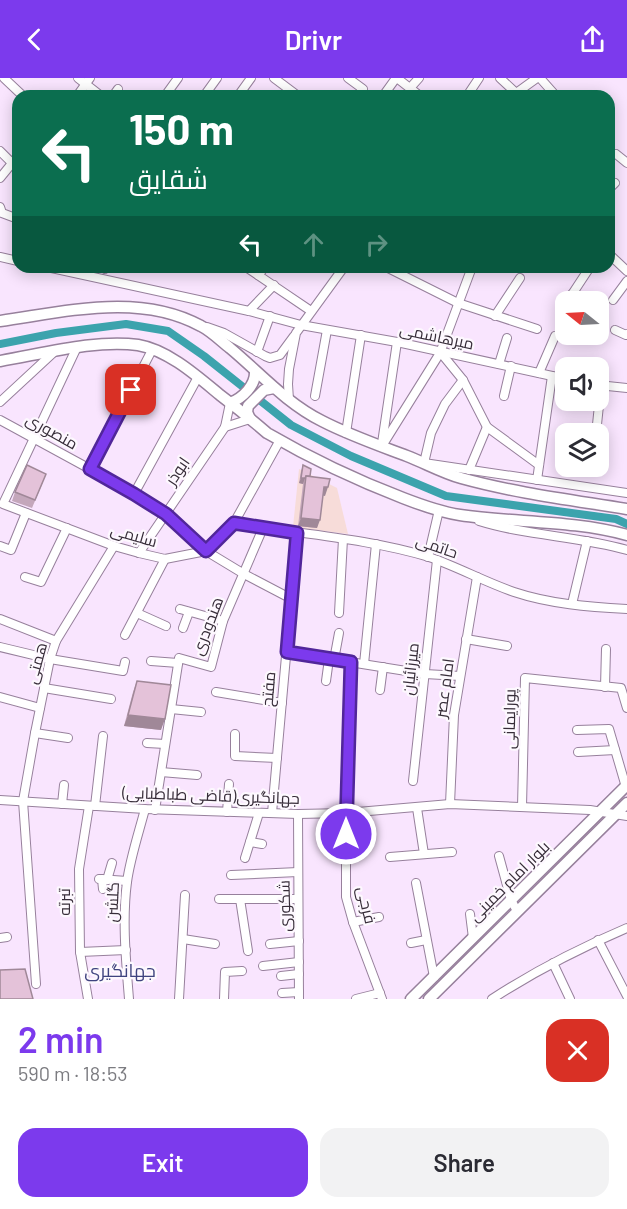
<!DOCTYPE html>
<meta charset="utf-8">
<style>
:root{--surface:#fff;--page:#f2f2f3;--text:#2b2b33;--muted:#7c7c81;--accent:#7c3aed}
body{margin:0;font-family:Barlow,Cairo,sans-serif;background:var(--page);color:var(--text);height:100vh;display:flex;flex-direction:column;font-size:22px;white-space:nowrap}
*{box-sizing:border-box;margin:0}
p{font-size:20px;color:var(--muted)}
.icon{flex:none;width:33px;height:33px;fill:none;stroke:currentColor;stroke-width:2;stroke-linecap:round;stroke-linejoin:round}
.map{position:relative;height:921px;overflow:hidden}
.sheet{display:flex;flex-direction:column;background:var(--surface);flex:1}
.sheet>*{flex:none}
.banner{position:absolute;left:12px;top:12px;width:603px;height:183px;border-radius:18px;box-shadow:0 3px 15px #0003;background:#0b6e4f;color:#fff;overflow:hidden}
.needle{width:39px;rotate:288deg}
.fabs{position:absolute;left:555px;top:213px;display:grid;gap:12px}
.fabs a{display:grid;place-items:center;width:54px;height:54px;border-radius:12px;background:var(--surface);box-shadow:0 3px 15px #0003;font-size:30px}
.pin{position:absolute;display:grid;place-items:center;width:51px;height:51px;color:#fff;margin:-26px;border-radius:12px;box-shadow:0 3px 9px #0006}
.me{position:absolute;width:66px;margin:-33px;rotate:0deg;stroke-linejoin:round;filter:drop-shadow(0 0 4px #0008)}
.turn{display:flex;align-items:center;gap:21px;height:126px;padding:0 18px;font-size:27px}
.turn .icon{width:78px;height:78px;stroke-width:2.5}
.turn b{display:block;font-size:42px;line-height:51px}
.lanes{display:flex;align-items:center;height:57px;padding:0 18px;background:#0003;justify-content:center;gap:30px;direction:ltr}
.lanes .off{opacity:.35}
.round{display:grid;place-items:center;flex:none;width:63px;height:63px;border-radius:18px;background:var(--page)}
.summary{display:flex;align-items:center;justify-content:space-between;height:102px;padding:0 18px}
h1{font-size:36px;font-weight:600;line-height:45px;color:var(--accent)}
.cta{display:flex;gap:12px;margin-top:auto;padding:12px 18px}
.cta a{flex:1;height:69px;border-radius:18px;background:var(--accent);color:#fff;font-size:24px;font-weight:600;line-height:69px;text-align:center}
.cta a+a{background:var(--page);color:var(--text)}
header{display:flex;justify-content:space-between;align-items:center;height:78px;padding:0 18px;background:var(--accent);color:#fff;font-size:27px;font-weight:600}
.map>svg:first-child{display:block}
</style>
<header><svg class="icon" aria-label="back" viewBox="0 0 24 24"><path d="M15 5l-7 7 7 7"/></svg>Drivr<svg class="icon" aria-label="share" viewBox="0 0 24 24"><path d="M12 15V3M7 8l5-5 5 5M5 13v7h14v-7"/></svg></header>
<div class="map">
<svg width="627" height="921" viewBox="0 0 627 921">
<rect width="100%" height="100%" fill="#f9e5fe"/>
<path fill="#f7dcd9" d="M 299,391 L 337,410 L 348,456 L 293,449 Z"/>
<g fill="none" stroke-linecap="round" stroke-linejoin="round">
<path stroke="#3ca3ad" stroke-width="8" d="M 0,266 L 56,255 L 126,246 L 168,253 L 204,278 L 291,347 L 351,378 L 446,418 L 616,441 L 627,446"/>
<defs>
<g id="minor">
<path d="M 4,0 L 23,18"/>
<path d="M 78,0 L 101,18"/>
<path d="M 274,0 L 298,18"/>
<path d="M 348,0 L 363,11 L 357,18"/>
<path d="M 397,0 L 420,18"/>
<path d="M 500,0 L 516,15"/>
<path d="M 540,0 L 556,18"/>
<path d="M 410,10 L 419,0"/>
<path d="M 77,18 L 90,0"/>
<path d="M 113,18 L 118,11"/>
<path d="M 165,18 L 178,0"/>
<path d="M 204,18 L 217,0"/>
<path d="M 238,18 L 251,0"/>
<path d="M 383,18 L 396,0"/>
<path d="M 467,18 L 479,0"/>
<path d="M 512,18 L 537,0"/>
<path d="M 0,73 L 12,85"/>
<path d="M 616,76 L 627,85"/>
<path d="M 0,100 L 18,78"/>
<path d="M 609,111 L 615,105"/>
<path d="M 0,129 L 2,135 L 18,141"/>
<path d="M 609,176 L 627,193"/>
<path d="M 0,179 L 18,183"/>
<path d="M 47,189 L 249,233 L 301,247 L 397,264 L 566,301"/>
<path d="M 246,189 L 311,233"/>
<path d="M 386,189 L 458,225 L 537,251"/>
<path d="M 105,191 L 106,189"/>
<path d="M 258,197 L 265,189"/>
<path d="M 572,216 L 584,224"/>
<path d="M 613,222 L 627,203"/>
<path d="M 567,224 L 590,189"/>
<path d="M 249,233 L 274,207"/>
<path d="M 495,238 L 520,200"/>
<path d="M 207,249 L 224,255 L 265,278 L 270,280 L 280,277 L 294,258"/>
<path d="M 615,252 L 626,257 L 627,256"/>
<path d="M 77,269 L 3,426 L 114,468 L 139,475 L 165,481 L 206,473 L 244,496 L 286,518"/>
<path d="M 257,274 L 270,238"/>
<path d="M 441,275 L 463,302 L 487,349 L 539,387"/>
<path d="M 499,286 L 507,260"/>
<path d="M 539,295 L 555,258"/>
<path d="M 463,302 L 445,326 L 431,355 L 424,385 L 627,415"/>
<path d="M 598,307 L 627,310"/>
<path d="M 315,318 L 327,252"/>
<path d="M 504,318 L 511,288"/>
<path d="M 289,322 L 288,306 L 289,291 L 296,255 L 344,189"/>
<path d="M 0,324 L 54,274"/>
<path d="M 0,342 L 90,391 L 166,436 L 206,473 L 234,445 L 280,362"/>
<path d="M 225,349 L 250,341"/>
<path d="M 346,355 L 361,257"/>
<path d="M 596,356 L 601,308"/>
<path d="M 382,365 L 397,264"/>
<path d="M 382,368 L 440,275 L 472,189"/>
<path d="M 90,391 L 152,272"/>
<path d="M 469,392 L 487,349"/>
<path d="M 537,402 L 552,298"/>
<path d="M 134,416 L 198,299"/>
<path d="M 479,443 C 527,458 579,458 627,472"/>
<path d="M 234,445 C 299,456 366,460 429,479 C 458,489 485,504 514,514 C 550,526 589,529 627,531"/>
<path d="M 0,468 L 11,472 L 26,435"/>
<path d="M 139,475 L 225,349 L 230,325"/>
<path d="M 428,479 L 439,432"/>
<path d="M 25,499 L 41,504 L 67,450"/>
<path d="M 572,526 L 587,463"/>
<path d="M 180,531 L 223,543"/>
<path d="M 137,535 L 166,548"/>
<path d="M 339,535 L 343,461"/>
<path d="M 0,541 L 56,563"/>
<path d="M 183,550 L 189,534"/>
<path d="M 125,557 L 165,481"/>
<path d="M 466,561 L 507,568"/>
<path d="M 0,569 L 50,581 L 123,593 L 125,584"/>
<path d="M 287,574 L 425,596 L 460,598"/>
<path d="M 334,582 L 339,555"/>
<path d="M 151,583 L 178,585"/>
<path d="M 351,584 L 346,735 L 346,819 L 353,844 L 382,921"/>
<path d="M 364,586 L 376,466"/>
<path d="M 326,603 L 329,581"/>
<path d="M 605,609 L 606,571"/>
<path d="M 44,610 L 111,621"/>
<path d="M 380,612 L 383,589"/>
<path d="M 216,614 L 282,625"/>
<path d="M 0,619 L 40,630"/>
<path d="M 171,631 L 201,634"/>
<path d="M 577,652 L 609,651 L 626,709"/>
<path d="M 35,655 L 68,660"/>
<path d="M 235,656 L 235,678 L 277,680"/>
<path d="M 147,665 L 165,666"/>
<path d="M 578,674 L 615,672"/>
<path d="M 161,694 L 197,697"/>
<path d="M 413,703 L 437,482"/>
<path d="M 0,722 L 145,731 L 298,736 L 346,735 L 450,726 L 590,732 L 627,738"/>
<path d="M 62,726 L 64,707"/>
<path d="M 450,726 L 454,637 L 477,499"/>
<path d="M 95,728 L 103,658"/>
<path d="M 522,729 L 525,600 L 621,610 L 627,630"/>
<path d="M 417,730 L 424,776"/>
<path d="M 155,732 L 179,580 L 211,589 L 223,543 L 263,450"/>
<path d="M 227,734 L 229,706"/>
<path d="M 272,735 L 297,455"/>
<path d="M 298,736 L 299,921"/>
<path d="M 250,764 L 262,766"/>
<path d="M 499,778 L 511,822 L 517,833"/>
<path d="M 390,779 L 452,774"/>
<path d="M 245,780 L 259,735"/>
<path d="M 231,797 L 298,794"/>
<path d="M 99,801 L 127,803"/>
<path d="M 102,801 L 103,811"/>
<path d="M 107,802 L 112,785"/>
<path d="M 416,805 L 434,899"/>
<path d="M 219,821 L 298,821"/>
<path d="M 240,821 L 248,873"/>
<path d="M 470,836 L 473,860"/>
<path d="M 353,844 L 379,839"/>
<path d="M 0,860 L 7,859"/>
<path d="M 183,861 L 215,866"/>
<path d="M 598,862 L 627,918"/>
<path d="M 411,865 L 426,862"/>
<path d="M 270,866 L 299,863"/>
<path d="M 80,874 L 126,872"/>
<path d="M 553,885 L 570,921"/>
<path d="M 263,888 L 299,884"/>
<path d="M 281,898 L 299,896"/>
<path d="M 36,906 L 23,723 L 35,655 L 50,581 L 56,563 L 114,468"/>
<path d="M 282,915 L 299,914"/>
<path d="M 88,921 L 80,874 L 79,791 L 89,728"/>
<path d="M 129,921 C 126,883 122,842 127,804 C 130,781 139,754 145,731"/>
<path d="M 179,921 L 185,817"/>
<path d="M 224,921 L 225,894 L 242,893"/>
<path d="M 356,921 L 380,915"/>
<path d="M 492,921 C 535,893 580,870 627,850"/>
</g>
<g id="major">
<path d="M 0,243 C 65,234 139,214 201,248 C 211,253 221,263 230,270 C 260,295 286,325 322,343 C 349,357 378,367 407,378 C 425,385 443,395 461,400 C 515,415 572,422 627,431"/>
<path d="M 0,283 C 42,276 96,261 138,267 C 168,272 197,298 220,317 C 236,329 252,342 267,355 C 310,380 356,402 403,420 C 421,427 440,434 460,437 C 514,445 573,442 627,457"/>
<path d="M 230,325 C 243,320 256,307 255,293"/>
<path d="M 250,341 L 247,334 L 248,328 L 264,312 L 274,310"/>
<path d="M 411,921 L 627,707"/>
<path d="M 429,921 L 627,725"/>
</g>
</defs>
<use href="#minor" stroke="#97809c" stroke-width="10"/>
<use href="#major" stroke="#97809c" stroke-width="13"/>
<use href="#minor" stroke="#fff" stroke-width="8"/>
<use href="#major" stroke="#fff" stroke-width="10"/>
</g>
<g fill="#c4a7bb">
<path d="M 303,387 L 310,398 L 325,418 L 323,417 L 317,450 L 298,448 L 303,406 L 299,405 L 301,393 Z"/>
<path d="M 43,404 L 32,430 L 12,423 L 15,414 Z"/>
<path d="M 137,603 L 161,652 L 124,648 L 133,614 Z"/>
</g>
<g fill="#a08898">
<path d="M 301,400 L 305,400 L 303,406 L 299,405 Z"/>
<path d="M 324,409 L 328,409 L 325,418 L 321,417 Z"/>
<path d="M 301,440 L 320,442 L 317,450 L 298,448 Z"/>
<path d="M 128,637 L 165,641 L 161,652 L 124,648 Z"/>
</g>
<g fill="#e4c2d9" stroke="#a08898" stroke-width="1.5">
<path d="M 27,387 L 46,396 L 35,422 L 15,414 Z"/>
<path d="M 303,387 L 311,391 L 310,398 L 306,398 L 305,400 L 301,400 Z"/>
<path d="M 306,398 L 330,401 L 328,409 L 324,409 L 320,442 L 301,440 Z"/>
<path d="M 137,603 L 171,607 L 165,641 L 128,637 Z"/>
<path d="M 25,891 L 33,921 L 0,921 L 0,892 Z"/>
</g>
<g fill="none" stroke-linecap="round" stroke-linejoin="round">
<defs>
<path id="route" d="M 131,312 L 90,391 L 134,416 L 166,436 L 206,473 L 234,445 L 297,455 L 287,574 L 351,584 L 346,756"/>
</defs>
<use href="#route" stroke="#51269a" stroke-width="15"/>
<use href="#route" stroke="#7c3aed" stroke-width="10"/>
</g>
<g text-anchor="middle" stroke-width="4.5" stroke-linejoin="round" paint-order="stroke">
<g font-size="16" fill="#372d39" stroke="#fdf8fe">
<text transform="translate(437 258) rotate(12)" y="6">میرهاشمی</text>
<text transform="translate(52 353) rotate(29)" y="6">منصوری</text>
<text transform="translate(177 393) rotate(-56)" y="6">ابوذر</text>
<text transform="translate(134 457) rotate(16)" y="6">سلیمی</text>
<text transform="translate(437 468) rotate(19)" y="6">حاتمی</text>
<text transform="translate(207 548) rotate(-69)" y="6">هندودری</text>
<text transform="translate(36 585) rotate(-75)" y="6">همتی</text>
<text transform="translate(410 591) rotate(-84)" y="6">میرزائیان</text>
<text transform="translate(444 610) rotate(-82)" y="6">امام عصر</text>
<text transform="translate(268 611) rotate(-85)" y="6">مفتح</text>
<text transform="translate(509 641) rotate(-89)" y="6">پورایمانی</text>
<text transform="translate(211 717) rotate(2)" y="6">جهانگیری(قاضی طباطبایی)</text>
<text transform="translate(509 803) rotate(-45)" y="6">بلوار امام خمینی</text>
<text transform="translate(64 824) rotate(-90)" y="6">تبرته</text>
<text transform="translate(112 824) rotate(-87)" y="6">گلشن</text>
<text transform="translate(367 827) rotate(77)" y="6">فرجی</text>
<text transform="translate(284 828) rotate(-91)" y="6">شکوری</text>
</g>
<g font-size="18" fill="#3f437f" stroke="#fdf8fe">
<text x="120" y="899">جهانگیری</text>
</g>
</g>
</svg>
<div class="fabs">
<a><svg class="needle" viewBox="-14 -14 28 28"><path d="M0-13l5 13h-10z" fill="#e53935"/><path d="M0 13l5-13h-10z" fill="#7c7c81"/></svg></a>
<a><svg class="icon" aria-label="sound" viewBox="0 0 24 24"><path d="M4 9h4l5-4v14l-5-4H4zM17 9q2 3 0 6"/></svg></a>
<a><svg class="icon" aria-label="layers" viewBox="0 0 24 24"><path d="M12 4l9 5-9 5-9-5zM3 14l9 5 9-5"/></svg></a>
</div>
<div class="pin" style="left:131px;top:312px;background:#d93025"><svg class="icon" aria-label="arrive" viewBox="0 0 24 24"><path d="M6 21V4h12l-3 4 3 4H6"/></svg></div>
<svg class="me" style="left:346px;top:756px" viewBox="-20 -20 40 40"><circle r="17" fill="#7c3aed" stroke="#fff" stroke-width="3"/><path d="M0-11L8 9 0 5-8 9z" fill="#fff"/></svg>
<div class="banner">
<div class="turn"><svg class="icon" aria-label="left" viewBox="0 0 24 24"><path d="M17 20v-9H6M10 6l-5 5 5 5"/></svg><div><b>150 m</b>شقایق</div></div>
<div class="lanes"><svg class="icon" aria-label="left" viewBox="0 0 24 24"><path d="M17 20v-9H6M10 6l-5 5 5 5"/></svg><svg class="icon off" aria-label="ahead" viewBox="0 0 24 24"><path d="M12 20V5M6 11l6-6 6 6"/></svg><svg class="icon off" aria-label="right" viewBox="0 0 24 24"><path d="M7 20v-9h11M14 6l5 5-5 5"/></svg></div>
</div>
</div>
<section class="sheet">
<div class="summary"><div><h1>2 min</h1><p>590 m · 18:53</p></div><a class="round" style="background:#d93025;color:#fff"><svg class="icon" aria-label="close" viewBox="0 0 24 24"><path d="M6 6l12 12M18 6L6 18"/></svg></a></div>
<div class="cta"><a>Exit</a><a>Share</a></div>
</section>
